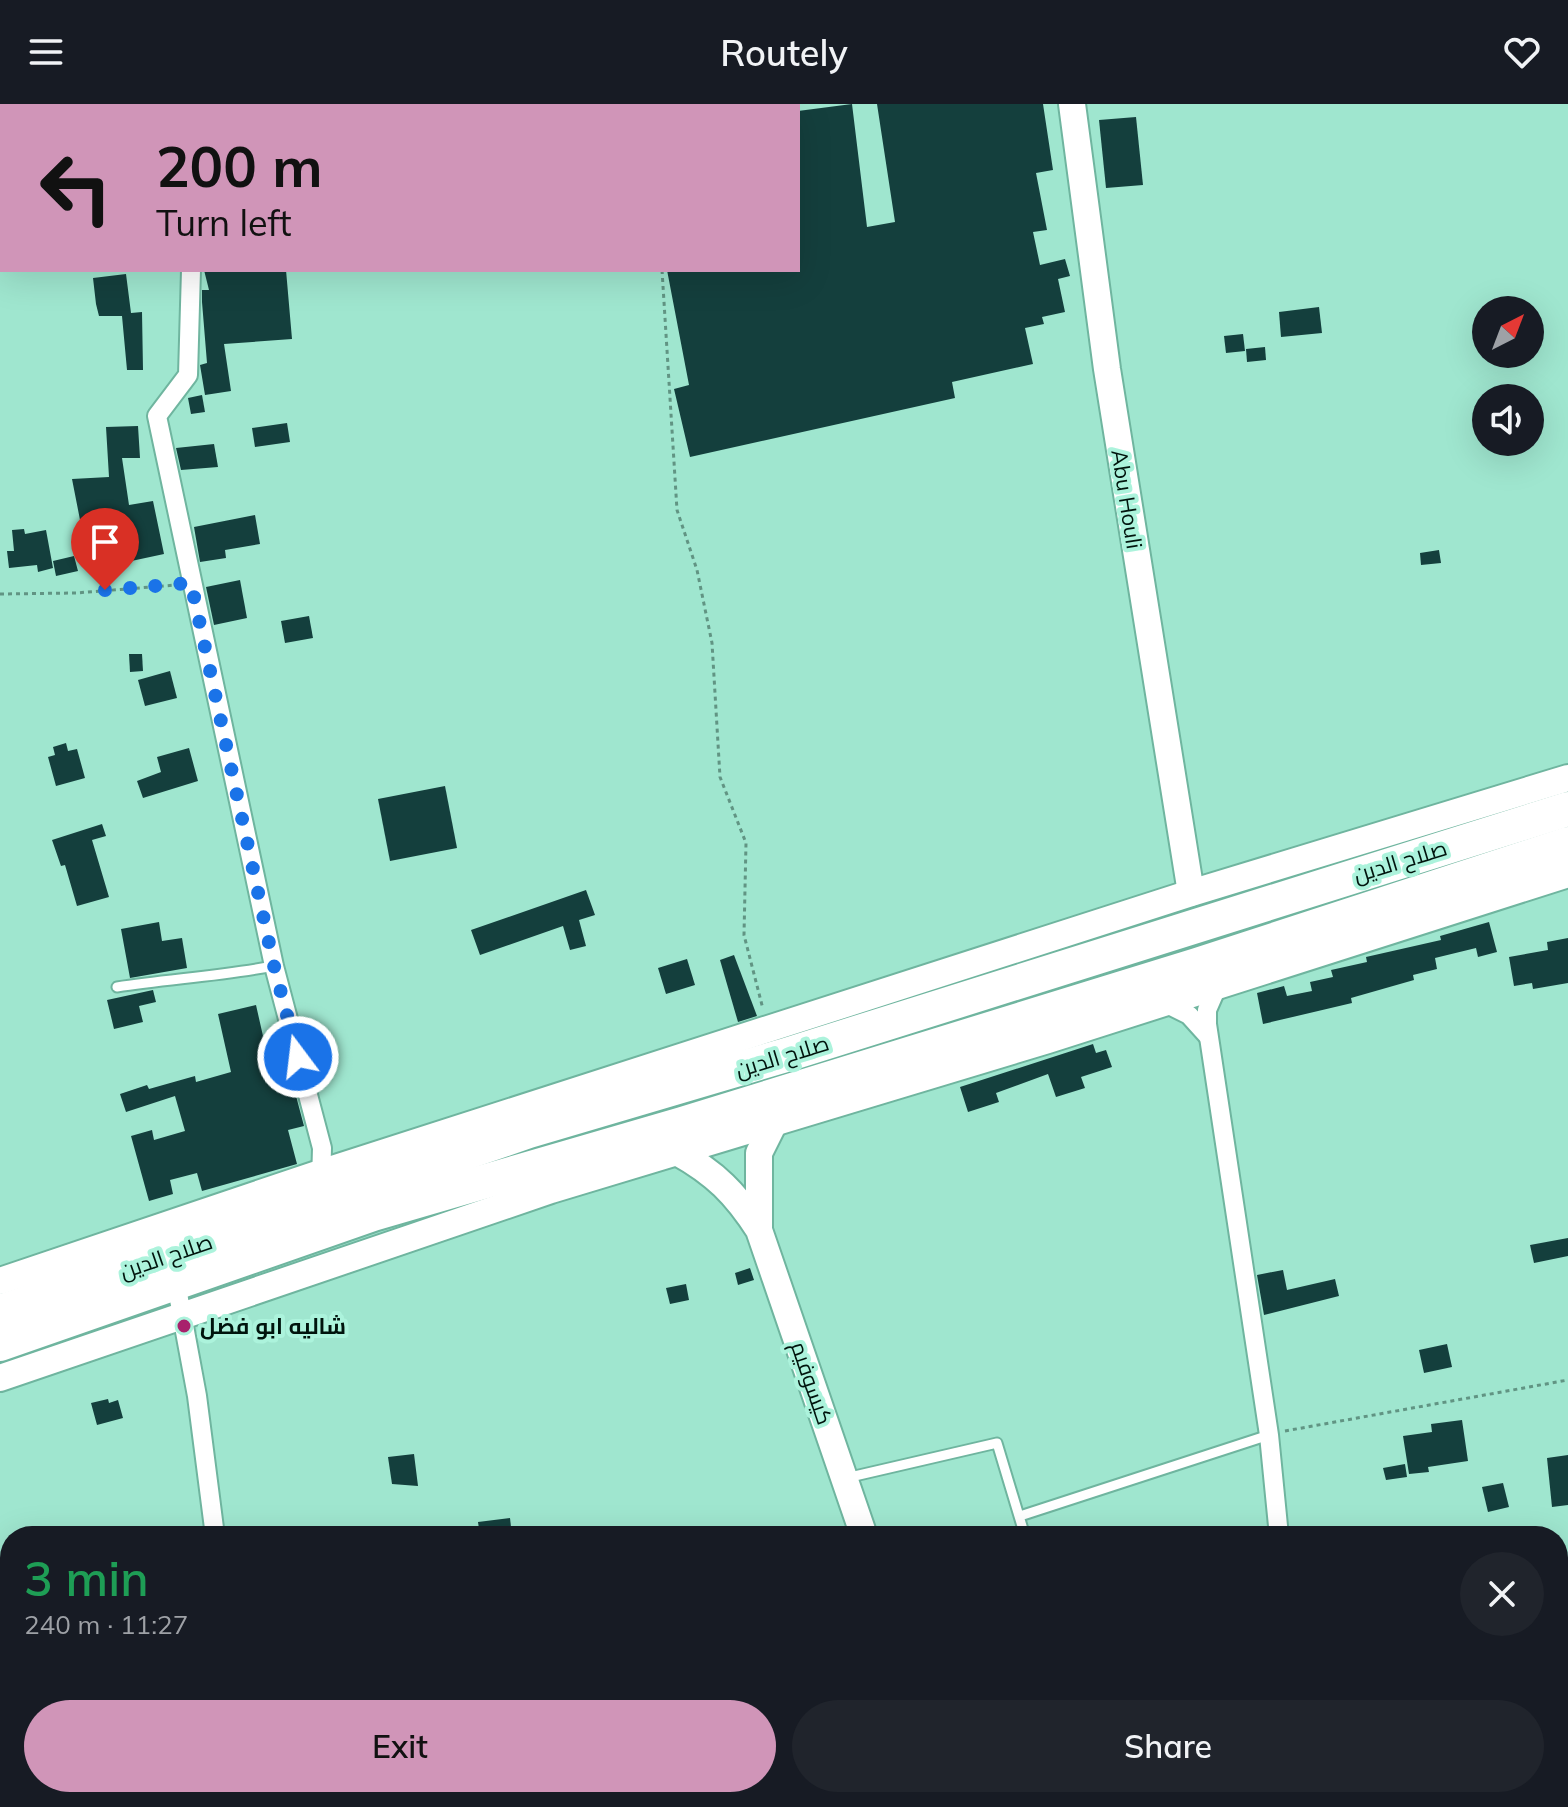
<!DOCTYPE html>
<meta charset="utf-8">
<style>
:root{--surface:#171b24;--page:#20242c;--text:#f1f3f6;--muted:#9ea1a6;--accent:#d095b8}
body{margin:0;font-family:Mulish,Cairo,sans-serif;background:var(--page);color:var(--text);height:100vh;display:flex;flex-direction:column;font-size:30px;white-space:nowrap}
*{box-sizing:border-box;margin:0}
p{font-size:26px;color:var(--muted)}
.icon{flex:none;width:44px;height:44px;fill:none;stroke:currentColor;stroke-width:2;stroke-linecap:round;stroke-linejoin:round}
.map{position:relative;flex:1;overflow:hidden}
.drawer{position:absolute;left:0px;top:1422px;width:1568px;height:282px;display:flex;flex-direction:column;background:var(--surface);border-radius:32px 32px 0 0;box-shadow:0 8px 32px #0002}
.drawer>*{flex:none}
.top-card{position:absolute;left:0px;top:0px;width:800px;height:168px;box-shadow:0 8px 32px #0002;background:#d095b8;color:#111;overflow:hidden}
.needle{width:52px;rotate:42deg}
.fabs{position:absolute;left:1472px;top:192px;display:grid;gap:16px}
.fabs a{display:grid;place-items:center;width:72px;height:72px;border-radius:50%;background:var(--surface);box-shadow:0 8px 32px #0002;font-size:40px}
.pin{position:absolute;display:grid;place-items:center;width:68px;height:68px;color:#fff;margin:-82px -34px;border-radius:50% 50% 50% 0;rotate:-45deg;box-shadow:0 0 8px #0007}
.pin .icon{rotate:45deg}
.me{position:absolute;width:88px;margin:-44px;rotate:345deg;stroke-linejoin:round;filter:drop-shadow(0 0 6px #0008)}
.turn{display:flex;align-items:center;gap:28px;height:168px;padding:0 24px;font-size:36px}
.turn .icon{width:104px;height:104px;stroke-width:2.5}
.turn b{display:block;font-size:56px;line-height:68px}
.round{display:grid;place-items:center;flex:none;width:84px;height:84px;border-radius:42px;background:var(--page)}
.overview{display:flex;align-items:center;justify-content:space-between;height:136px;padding:0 24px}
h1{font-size:48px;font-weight:600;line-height:60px;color:#1e9e55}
.cta{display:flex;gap:16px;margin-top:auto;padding:16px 24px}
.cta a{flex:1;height:92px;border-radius:48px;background:var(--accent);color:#111;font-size:32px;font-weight:600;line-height:92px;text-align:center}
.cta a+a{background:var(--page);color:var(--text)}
header{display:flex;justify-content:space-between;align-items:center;height:104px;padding:0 24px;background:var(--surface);font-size:36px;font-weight:600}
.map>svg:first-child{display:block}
</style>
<header><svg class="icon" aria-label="menu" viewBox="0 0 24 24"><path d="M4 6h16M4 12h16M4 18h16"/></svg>Routely<svg class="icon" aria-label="heart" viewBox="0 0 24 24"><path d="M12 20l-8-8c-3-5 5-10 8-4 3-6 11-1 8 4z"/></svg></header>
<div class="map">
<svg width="1568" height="1703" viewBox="0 0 1568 1703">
<rect width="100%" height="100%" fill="#9fe6cf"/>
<g fill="#143f3d">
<path d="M 852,0 L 867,123 L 895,118 L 877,0 L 1043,0 L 1053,66 L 1036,69 L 1047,126 L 1033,128 L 1040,161 L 1065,155 L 1070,172 L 1058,175 L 1065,208 L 1042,213 L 1044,220 L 1025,224 L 1033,260 L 952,278 L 955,294 L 690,353 L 674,285 L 689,281 L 667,166 L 798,166 L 798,7 Z"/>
<path d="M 1136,13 L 1143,81 L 1106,84 L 1099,16 Z"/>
<path d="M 204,166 L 286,166 L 292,235 L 224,240 L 231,287 L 205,291 L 200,261 L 207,259 L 202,198 L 202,186 L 209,186 Z"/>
<path d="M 126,170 L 131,209 L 142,208 L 143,266 L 127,266 L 122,212 L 99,212 L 96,200 L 93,174 Z"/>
<path d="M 1319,203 L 1322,229 L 1281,233 L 1279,208 Z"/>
<path d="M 1243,230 L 1245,247 L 1226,249 L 1224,232 Z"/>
<path d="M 1265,243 L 1266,256 L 1247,258 L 1246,245 Z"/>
<path d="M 202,291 L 205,308 L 191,310 L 188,294 Z"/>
<path d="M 287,319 L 290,338 L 255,343 L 252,324 Z"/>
<path d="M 138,322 L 140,354 L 122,354 L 129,401 L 153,397 L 164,450 L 108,462 L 98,418 L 81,421 L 72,375 L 109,373 L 106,323 Z"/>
<path d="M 214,340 L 218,363 L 181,366 L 176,344 Z"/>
<path d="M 255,411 L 260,440 L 225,446 L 226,454 L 200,458 L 194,423 Z"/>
<path d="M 24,425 L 25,430 L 46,426 L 53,464 L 38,468 L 37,461 L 9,464 L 7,447 L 14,447 L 12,426 Z"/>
<path d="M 1439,446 L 1441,459 L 1421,461 L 1420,449 Z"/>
<path d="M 74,452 L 78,467 L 56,472 L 53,457 Z"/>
<path d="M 240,476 L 247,514 L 214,521 L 206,483 Z"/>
<path d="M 309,512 L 313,534 L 285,539 L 281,517 Z"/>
<path d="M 129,550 L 142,550 L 143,567 L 130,568 Z"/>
<path d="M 170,567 L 177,594 L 145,602 L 138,576 Z"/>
<path d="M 66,639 L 68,647 L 77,645 L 85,674 L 56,682 L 48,653 L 55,651 L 53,643 Z"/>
<path d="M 189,644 L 198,677 L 143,694 L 137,677 L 161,668 L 157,653 Z"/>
<path d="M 445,682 L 457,744 L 390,757 L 378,695 Z"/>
<path d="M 102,720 L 106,732 L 92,736 L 109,793 L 77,802 L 65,761 L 61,762 L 52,736 Z"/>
<path d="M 586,786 L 595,811 L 579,816 L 586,842 L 570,846 L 563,822 L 480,851 L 471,826 Z"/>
<path d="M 159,818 L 162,837 L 182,834 L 187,864 L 130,874 L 121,825 Z"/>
<path d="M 1489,818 L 1497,848 L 1478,853 L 1476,844 L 1435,854 L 1437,865 L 1413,871 L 1414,876 L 1351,894 L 1352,899 L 1263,920 L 1257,889 L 1284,882 L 1287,892 L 1312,887 L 1310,878 L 1333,873 L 1331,866 L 1367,858 L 1366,853 L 1441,836 L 1440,832 Z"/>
<path d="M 1568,834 L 1568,879 L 1533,885 L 1532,879 L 1514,882 L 1509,853 L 1548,846 L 1547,838 Z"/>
<path d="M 734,851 L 757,912 L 738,918 L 720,856 Z"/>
<path d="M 687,855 L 695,881 L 666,890 L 658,864 Z"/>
<path d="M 153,886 L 156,898 L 139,902 L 143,918 L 114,925 L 107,896 Z"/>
<path d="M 256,901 L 263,932 L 279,928 L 304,1022 L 288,1026 L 297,1060 L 202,1087 L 197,1069 L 170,1076 L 173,1090 L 149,1097 L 131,1032 L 152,1026 L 154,1036 L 185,1027 L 175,992 L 126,1008 L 120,990 L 147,981 L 149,985 L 195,972 L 196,978 L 231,968 L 218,910 Z"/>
<path d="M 1093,940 L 1096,949 L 1106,946 L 1112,963 L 1081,973 L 1085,984 L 1056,993 L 1048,970 L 996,989 L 999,998 L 968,1008 L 960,983 Z"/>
<path d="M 1568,1134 L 1568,1152 L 1534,1159 L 1530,1141 Z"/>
<path d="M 750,1164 L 754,1176 L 738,1181 L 735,1169 Z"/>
<path d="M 1283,1166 L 1287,1186 L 1335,1175 L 1339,1192 L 1264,1211 L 1257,1171 Z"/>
<path d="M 686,1180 L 689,1196 L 670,1200 L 666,1184 Z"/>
<path d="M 1447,1240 L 1452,1263 L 1424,1269 L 1419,1246 Z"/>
<path d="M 108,1295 L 109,1299 L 118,1296 L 123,1314 L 97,1321 L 91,1299 Z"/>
<path d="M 1462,1316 L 1468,1357 L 1428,1363 L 1429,1368 L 1409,1370 L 1403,1332 L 1432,1328 L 1431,1320 Z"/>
<path d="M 414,1350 L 418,1382 L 392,1380 L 388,1353 Z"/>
<path d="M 1568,1351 L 1568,1401 L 1552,1403 L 1547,1354 Z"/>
<path d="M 1405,1360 L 1407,1373 L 1386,1376 L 1383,1364 Z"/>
<path d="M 1503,1379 L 1509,1403 L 1488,1408 L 1482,1383 Z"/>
<path d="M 510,1414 L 512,1432 L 480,1432 L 478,1418 Z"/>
</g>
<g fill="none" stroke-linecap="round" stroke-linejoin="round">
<defs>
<g id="lane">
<path d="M 117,883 C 170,875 221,872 274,862"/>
<path d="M 846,1374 L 997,1339 L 1025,1432"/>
<path d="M 1020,1412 L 1269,1331"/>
<path d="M 0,1560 L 10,1559"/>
<path d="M 1397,1694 L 1397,1703"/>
<path d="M 1459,1694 L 1461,1703"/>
<path d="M 1403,1703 L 1419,1694"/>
</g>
<g id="street">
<path d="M 206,0 L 206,2"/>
<path d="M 191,166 L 188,271 L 157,312 L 274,862 L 322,1044 L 321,1079"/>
<path d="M 1217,883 L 1207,906 L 1207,920 L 1269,1331 L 1279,1432"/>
<path d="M 1163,898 L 1189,911 L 1208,932"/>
<path d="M 176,1179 L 197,1292 L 215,1432"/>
<path d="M 239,1694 L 239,1703"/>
<path d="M 1312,1694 L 1314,1703"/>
</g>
<g id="secondary">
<path d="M 1072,0 L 1107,265 L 1191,789"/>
<path d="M 677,1048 C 715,1069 736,1090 759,1126 L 864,1432"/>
<path d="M 759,1123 L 759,1049 L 774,1019"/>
<path d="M 0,1177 L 323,1068 L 1191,789 L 1568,674"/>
<path d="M 0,1274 L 551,1086 L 1048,936 L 1568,770"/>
<path d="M 959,1694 L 963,1703"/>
</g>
<g id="highway">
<path d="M 0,1208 L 529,1027 L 786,951 L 1568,705"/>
<path d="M 0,1240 L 373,1110 L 682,1020 L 1197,861 L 1568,740"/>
</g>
</defs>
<use href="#lane" stroke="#6fb59f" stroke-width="13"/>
<use href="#street" stroke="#6fb59f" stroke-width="22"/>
<use href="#secondary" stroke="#6fb59f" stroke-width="30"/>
<use href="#highway" stroke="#6fb59f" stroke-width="38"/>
<g stroke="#619483" stroke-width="3" stroke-dasharray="4 4" stroke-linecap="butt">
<path d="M 652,0 L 652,2"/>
<path d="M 662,166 L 677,406 L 697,466 L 712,539 L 720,673 L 746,739 L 744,831 L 763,905"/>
<path d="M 0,490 L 76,489 L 176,481"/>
<path d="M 1285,1327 L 1568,1276"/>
<path d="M 1558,1543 L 1568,1541"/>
</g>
<use href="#lane" stroke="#fff" stroke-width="9"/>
<use href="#street" stroke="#fff" stroke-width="18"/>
<use href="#secondary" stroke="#fff" stroke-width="26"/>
<use href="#highway" stroke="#fff" stroke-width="34"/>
</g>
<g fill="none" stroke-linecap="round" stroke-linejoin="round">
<path stroke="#1a73e8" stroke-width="14" stroke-dasharray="0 25.2" d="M 105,486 L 191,479 L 274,862 L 298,953"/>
</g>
<circle fill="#a8226c" stroke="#acf3dc" stroke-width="3" cx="184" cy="1222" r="8"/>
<g text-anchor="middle" stroke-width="8" stroke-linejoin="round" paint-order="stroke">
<g font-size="22" fill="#00140d" stroke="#acf3dc">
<text transform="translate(1127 395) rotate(81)" y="8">Abu Houli</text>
<text transform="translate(1400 757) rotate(-17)" y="8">صلاح الدين</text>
<text transform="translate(782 952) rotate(-17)" y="8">صلاح الدين</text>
<text transform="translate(166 1152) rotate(-19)" y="8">صلاح الدين</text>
<text transform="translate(812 1279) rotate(71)" y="8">كيسوفيم</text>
</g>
<g font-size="22" font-weight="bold" fill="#00140d" stroke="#acf3dc" text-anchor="start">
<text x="200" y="1230">شاليه ابو فضل</text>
</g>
</g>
</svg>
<div class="fabs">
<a><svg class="needle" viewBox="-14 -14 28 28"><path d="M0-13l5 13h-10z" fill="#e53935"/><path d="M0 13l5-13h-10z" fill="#9ea1a6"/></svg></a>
<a><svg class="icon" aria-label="sound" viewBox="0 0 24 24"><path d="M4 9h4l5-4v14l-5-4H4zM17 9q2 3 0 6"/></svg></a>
</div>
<div class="pin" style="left:105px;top:486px;background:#d93025"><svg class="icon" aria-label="arrive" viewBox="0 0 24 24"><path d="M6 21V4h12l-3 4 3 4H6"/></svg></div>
<svg class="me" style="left:298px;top:953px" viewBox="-20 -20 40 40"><circle r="17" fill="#1a73e8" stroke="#fff" stroke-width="3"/><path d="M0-11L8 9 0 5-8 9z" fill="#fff"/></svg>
<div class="top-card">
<div class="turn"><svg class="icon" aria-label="left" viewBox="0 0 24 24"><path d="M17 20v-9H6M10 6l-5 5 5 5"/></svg><div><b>200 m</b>Turn left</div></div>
</div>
<section class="drawer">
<div class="overview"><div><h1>3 min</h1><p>240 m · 11:27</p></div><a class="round"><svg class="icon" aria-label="close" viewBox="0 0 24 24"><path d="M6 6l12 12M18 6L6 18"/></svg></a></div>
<div class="cta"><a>Exit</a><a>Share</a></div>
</section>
</div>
